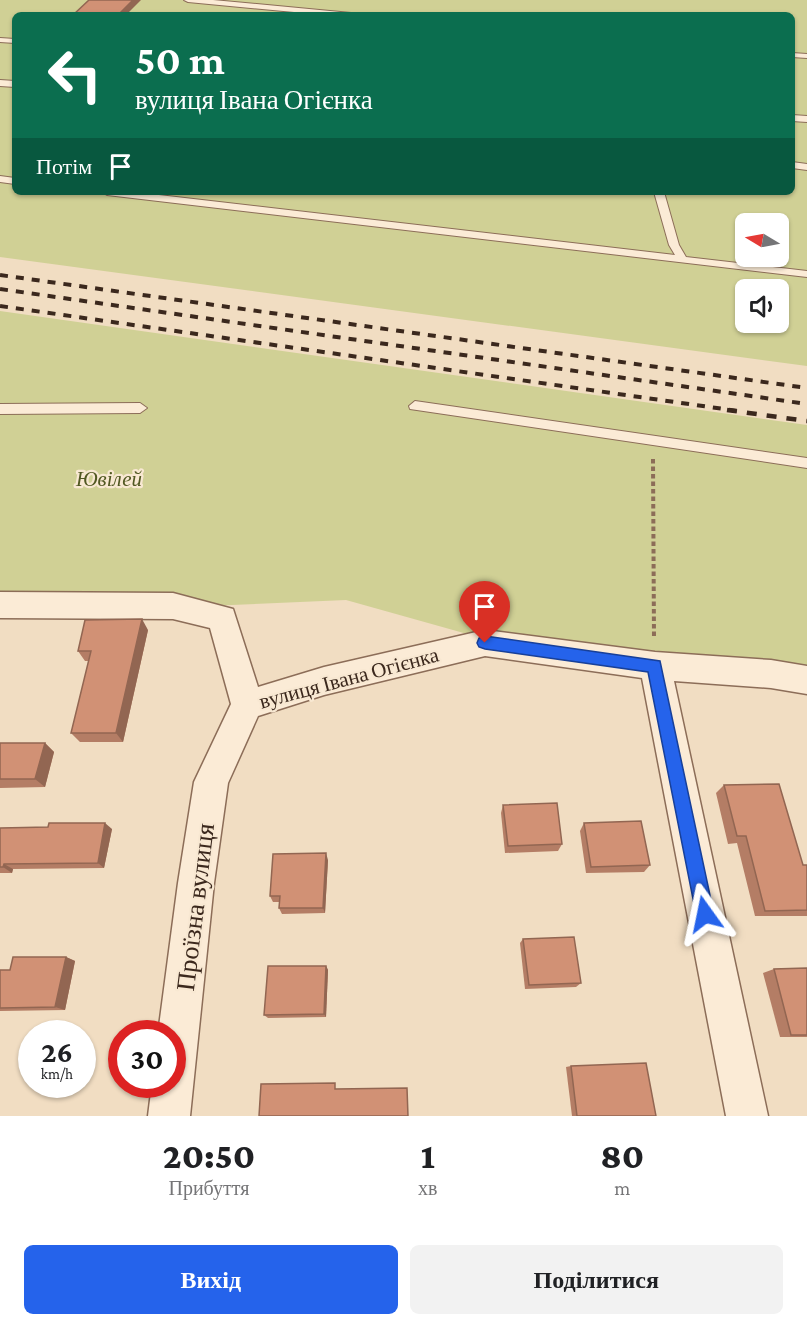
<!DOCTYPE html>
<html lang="uk">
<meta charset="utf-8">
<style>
:root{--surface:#fff;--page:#f2f2f2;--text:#202124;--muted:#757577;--accent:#2563eb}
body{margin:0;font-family:"Crimson Pro",serif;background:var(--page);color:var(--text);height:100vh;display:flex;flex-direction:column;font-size:22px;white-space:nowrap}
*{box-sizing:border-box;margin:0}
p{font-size:20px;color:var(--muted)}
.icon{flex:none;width:33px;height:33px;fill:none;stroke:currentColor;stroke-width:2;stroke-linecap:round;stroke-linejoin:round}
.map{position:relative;height:1116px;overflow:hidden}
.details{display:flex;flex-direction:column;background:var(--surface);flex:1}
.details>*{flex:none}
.guide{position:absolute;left:12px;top:12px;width:783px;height:183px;border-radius:9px;box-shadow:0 2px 4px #0004;background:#0b6e4f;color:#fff;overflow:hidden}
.needle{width:39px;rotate:280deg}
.fabs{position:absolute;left:735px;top:213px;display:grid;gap:12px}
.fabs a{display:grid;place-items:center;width:54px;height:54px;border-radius:9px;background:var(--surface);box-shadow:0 2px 4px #0004;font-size:30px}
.speed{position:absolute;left:18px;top:1020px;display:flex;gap:12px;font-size:30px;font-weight:700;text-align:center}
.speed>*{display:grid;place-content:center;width:78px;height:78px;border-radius:50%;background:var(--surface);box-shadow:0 2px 4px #0004;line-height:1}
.speed small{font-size:15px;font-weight:400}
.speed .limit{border:9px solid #d22;background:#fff;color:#111}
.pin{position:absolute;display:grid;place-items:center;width:51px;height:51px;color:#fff;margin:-62px -26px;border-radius:50% 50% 50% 0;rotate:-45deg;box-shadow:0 0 6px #0007}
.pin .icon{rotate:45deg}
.me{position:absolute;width:66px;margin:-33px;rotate:348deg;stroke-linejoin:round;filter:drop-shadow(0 0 4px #0008)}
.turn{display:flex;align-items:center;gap:21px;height:126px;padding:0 24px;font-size:27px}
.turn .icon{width:78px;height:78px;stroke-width:2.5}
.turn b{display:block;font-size:42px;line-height:51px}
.then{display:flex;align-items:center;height:57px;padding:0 24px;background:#0003;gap:12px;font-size:22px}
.eta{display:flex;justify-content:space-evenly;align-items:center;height:102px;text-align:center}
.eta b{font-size:36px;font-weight:800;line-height:42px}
.action{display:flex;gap:12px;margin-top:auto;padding:12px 24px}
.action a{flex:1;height:69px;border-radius:9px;background:var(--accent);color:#fff;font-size:24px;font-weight:800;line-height:69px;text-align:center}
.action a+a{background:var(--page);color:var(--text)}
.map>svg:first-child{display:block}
</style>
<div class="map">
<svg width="807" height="1116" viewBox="0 0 807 1116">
<rect width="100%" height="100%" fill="#f1ddc2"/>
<g fill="#d0d095" fill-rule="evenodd">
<path d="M 0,0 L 807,0 L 807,366 L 0,257 ZM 15,15 L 792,15 L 792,192 L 15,192 ZM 746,224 L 778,224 L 778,256 L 746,256 ZM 746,290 L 778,290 L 778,322 L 746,322 Z"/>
<path d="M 0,311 L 807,425 L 807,677 L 478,637 L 346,600 L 207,606 L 0,599 Z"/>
</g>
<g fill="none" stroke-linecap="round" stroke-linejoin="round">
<defs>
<g id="lane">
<path d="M 184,0 L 213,0 L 351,13 L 355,15 L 326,15 L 188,2 Z"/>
<path d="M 0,38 L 15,39 L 15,43 L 0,42 Z"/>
<path d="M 792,53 L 807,54 L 807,58 L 792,57 Z"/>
<path d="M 0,80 L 15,81 L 15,87 L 0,86 Z"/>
<path d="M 792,115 L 807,116 L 807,122 L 792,121 Z"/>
<path d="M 792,162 L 807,164 L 807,170 L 792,168 Z"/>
<path d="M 0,176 L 15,178 L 15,184 L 0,182 Z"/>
<path d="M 102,192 L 133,192 L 675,255 L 669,245 L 654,192 L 664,192 L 679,245 L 686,257 L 807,271 L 807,277 L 107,195 Z"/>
<path d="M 415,401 L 807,458 L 807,468 L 410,409 L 409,406 Z"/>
<path d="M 140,403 L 147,408 L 140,413 L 0,414 L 0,404 Z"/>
</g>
<path id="street" d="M 0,592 L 173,593 L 233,609 L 258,687 L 324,667 L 485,630 L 655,652 L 771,660 L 807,666 L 807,694 L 771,688 L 674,681 L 768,1116 L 726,1116 L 642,678 L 485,656 L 324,695 L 258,716 L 228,783 L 214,883 L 190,1116 L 148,1116 L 152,1084 L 172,1084 L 172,1034 L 158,1034 L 178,883 L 194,782 L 231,704 L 210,628 L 173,619 L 0,618 Z"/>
</defs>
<use href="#lane" stroke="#8c6d58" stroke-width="2"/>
<use href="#street" stroke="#8c6d58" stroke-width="3"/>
<path stroke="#8c6d58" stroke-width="4" stroke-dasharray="4.5 3" stroke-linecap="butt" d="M 653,459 L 654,638"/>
<use href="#lane" fill="#fbebd6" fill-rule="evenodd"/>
<use href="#street" fill="#fbebd6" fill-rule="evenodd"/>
<g stroke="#3b281d" stroke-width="4" stroke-dasharray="8 8" stroke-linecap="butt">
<path d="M 0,275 L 807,388"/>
<path d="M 0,289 L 807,404"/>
<path d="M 0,306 L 738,411"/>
</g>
<path stroke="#3b281d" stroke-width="4.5" stroke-dasharray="10 10" stroke-linecap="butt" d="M 727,410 L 807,421"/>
</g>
<g fill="#b47d65">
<path d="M 148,630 L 123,742 L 80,742 L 71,733 L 89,661 L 85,661 L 78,651 Z"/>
<path d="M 0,743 L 45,743 L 54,752 L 45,787 L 0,788 Z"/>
<path d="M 724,785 L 803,865 L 807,865 L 807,916 L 755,916 L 737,843 L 728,844 L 716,793 Z"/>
<path d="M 503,805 L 562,844 L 558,851 L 505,853 L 501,813 Z"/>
<path d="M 584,823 L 650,865 L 644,872 L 586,873 L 580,831 Z"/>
<path d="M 0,828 L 112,829 L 104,868 L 13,869 L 12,873 L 0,873 Z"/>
<path d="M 328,860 L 325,913 L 282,914 L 279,908 L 279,902 L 273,902 L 270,896 Z"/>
<path d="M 523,939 L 581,983 L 576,987 L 525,989 L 520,943 Z"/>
<path d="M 66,957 L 75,961 L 65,1010 L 0,1011 L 0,970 L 10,970 Z"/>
<path d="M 326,966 L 328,970 L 326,1017 L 268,1018 L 264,1015 Z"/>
<path d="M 807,968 L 807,1037 L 780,1037 L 763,973 L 774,969 Z"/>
<path d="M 571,1066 L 656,1116 L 572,1116 L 566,1067 Z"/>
</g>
<g fill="#926652">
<path d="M 133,0 L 141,0 L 126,15 L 118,15 Z"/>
<path d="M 142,619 L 148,630 L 123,742 L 116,733 Z"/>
<path d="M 45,743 L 54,752 L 45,787 L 35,779 Z"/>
<path d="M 105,823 L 112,829 L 104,868 L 98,863 Z"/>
<path d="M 326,853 L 328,860 L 325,913 L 323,908 Z"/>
<path d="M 4,864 L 13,869 L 12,873 L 3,867 Z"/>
<path d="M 66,957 L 75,961 L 65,1010 L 55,1007 Z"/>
<path d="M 326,966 L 328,970 L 326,1017 L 324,1014 Z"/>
</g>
<g fill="#d19175" stroke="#926652" stroke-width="1.5">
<path d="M 89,0 L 133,0 L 118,15 L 73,15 Z"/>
<path d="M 142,619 L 116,733 L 71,733 L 91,651 L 78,651 L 85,620 Z"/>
<path d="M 0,743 L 45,743 L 35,779 L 0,779 Z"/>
<path d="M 779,784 L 803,865 L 807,865 L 807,910 L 765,911 L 746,836 L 737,836 L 724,785 Z"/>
<path d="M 557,803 L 562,844 L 508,846 L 503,805 Z"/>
<path d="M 641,821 L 650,865 L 591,867 L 584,823 Z"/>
<path d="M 49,823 L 105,823 L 98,863 L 4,864 L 3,867 L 0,867 L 0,828 L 48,827 Z"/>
<path d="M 326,853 L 323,908 L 279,908 L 280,896 L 270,896 L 273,854 Z"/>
<path d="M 574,937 L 581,983 L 529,985 L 523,939 Z"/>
<path d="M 13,957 L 66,957 L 55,1007 L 0,1008 L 0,970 L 10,970 Z"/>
<path d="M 268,966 L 326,966 L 324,1014 L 264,1015 Z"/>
<path d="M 807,968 L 807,1035 L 791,1035 L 774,969 Z"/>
<path d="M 646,1063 L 656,1116 L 577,1116 L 571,1066 Z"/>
<path d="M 335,1083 L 335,1089 L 407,1088 L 408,1116 L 259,1116 L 261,1084 Z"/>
</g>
<path fill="#2563eb" stroke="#184099" stroke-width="1.5" d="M 485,636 L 660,661 L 714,914 L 712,920 L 705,922 L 699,920 L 696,914 L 648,672 L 485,649 L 479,647 L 477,643 L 479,638 Z"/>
<g text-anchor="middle" stroke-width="4.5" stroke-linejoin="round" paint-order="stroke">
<g font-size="21" font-style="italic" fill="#515822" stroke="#f8e8d2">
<text x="109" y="486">Ювілей</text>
</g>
<g font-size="21" fill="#3b281d" stroke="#f8e8d2">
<text transform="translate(349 678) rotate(-15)" y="7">вулиця Івана Огієнка</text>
</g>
<g font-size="26" fill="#3b281d" stroke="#f8e8d2">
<text transform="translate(195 907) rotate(-83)" y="9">Проїзна вулиця</text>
</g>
</g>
</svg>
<div class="fabs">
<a><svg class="needle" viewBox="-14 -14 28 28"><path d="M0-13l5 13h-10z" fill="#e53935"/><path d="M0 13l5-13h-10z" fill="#757577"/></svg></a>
<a><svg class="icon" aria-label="sound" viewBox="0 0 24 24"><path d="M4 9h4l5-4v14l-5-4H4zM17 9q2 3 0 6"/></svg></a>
</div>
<div class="speed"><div>26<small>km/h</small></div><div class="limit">30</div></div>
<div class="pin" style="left:485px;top:643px;background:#d93025"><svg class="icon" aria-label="arrive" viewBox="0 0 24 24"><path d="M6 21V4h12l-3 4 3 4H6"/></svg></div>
<svg class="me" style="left:705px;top:914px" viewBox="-20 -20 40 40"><path d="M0-17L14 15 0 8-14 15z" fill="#2563eb" stroke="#fff" stroke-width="4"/></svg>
<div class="guide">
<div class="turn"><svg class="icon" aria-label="left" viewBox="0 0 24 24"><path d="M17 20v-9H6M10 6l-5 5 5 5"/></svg><div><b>50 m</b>вулиця Івана Огієнка</div></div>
<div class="then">Потім<svg class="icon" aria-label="arrive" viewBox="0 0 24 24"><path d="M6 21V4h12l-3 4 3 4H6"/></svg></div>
</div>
</div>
<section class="details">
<div class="eta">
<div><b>20:50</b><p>Прибуття</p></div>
<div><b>1</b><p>хв</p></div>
<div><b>80</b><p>m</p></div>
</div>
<div class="action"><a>Вихід</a><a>Поділитися</a></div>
</section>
